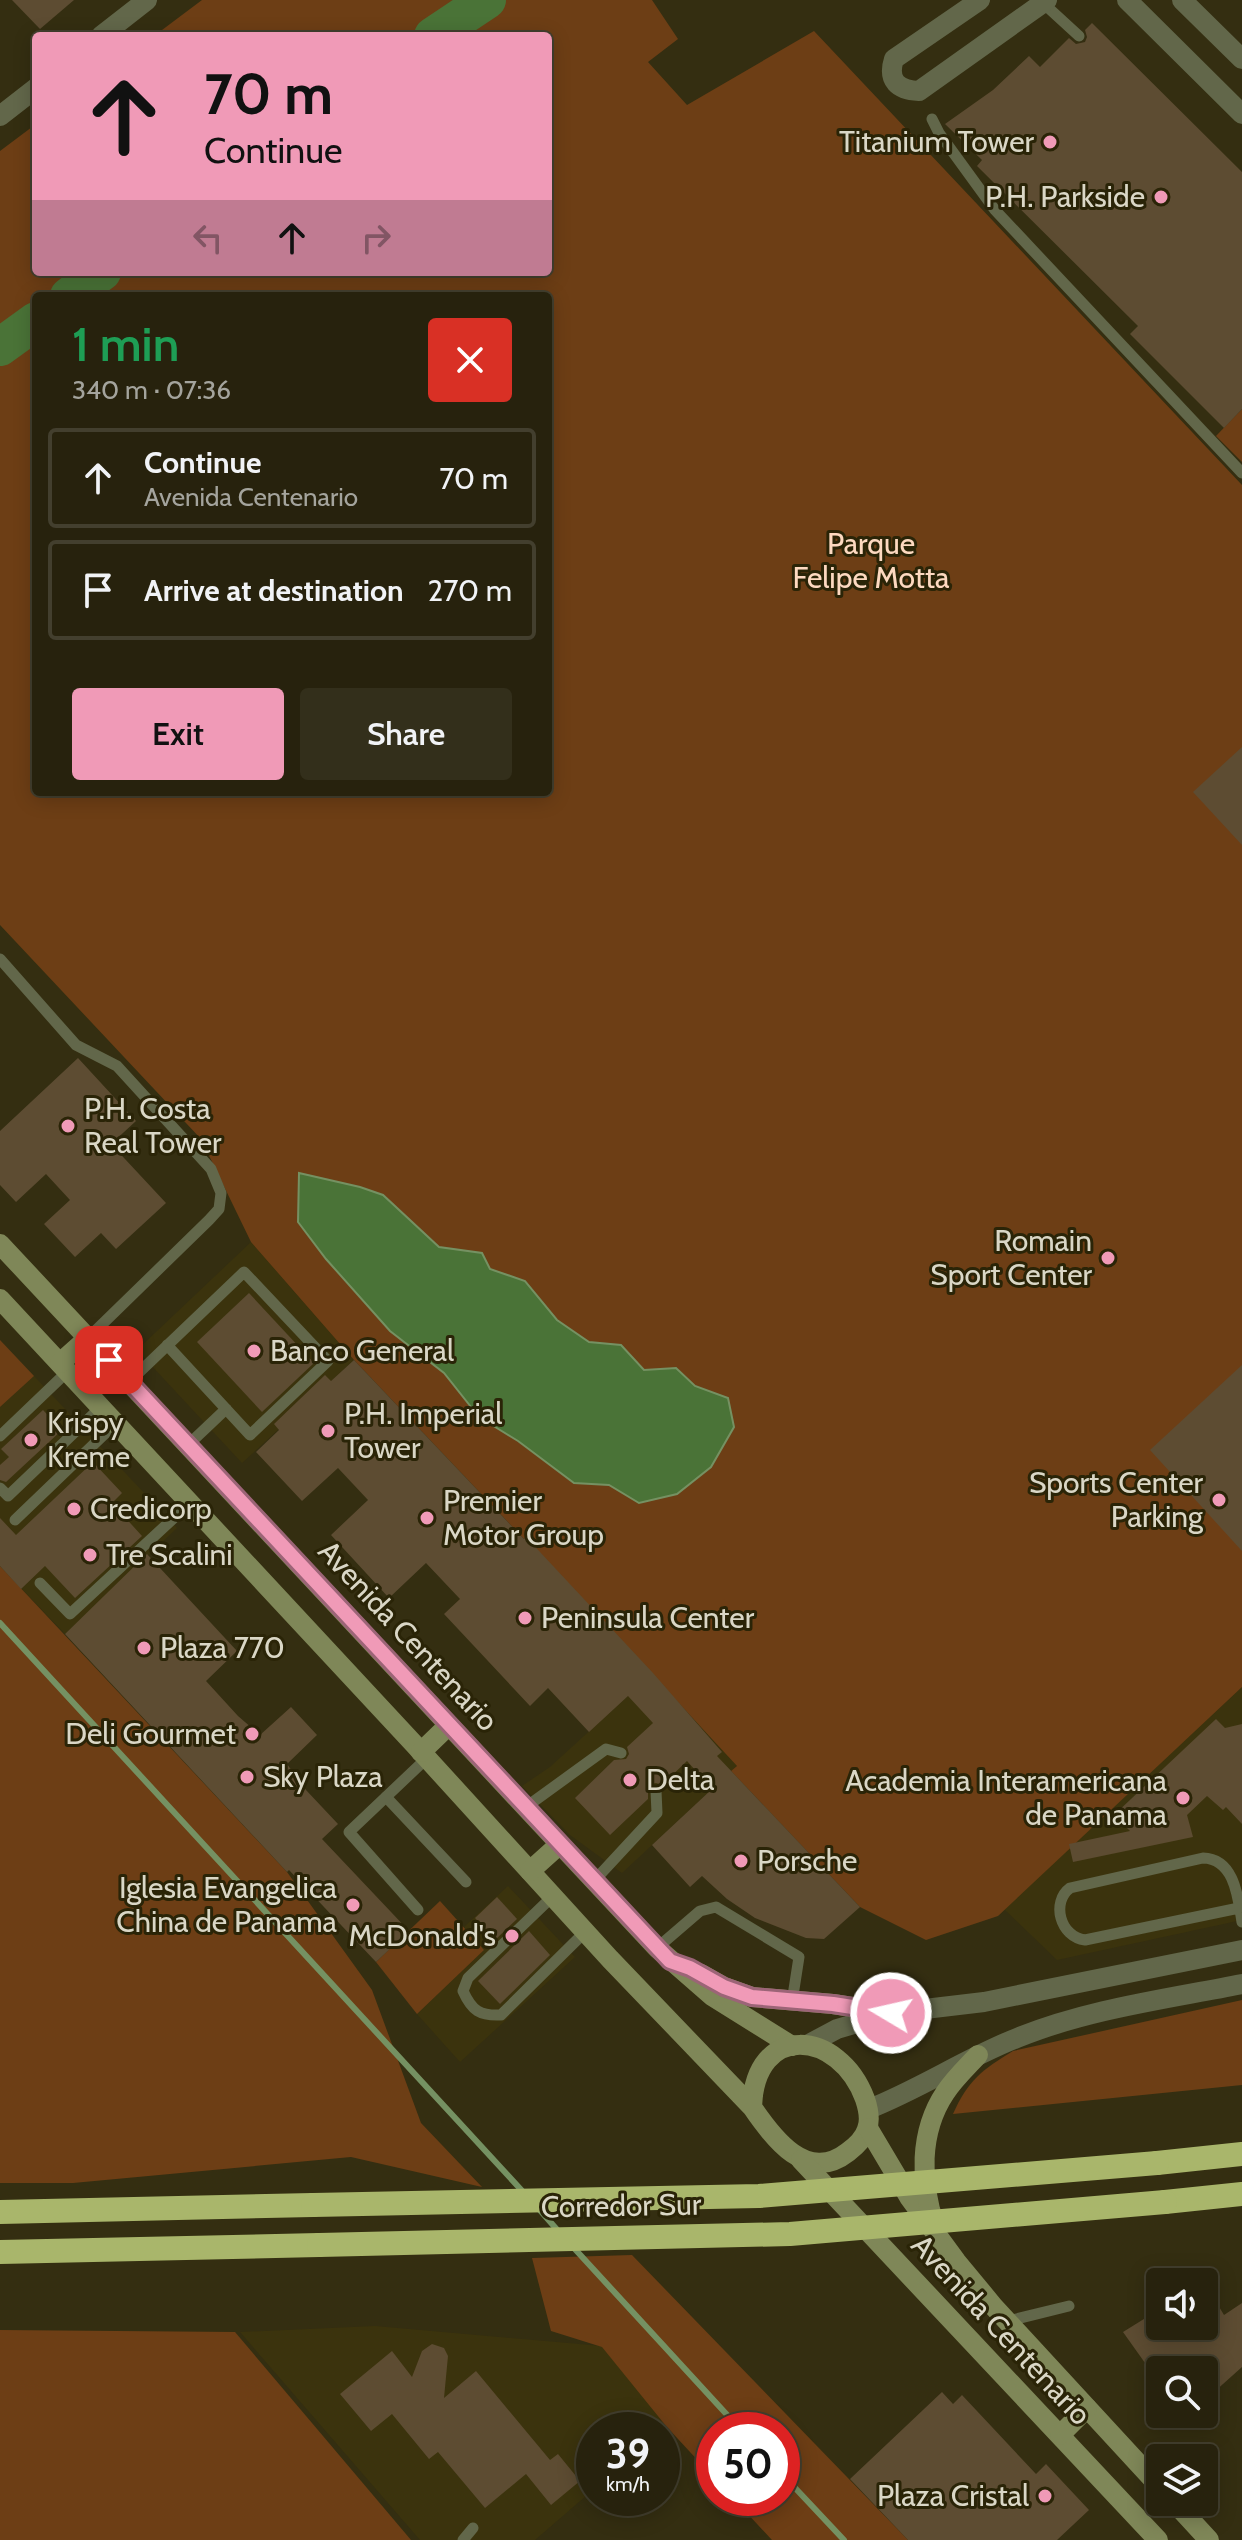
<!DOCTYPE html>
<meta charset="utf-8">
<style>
:root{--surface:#27220d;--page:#332f1b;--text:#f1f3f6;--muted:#a4a49d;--line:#433f2e;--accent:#f09ab7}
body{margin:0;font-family:Cabin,sans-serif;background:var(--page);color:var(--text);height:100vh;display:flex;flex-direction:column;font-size:30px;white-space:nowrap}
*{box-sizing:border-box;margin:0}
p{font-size:26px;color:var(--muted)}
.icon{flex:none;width:44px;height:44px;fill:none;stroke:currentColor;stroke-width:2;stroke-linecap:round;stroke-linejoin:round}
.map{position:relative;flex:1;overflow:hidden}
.details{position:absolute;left:32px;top:292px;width:520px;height:504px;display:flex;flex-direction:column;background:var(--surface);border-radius:8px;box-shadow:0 4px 20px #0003,0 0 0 2px var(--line)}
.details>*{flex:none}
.hud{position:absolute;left:32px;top:32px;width:520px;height:244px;border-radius:8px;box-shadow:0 4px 20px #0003,0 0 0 2px var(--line);background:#f09ab7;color:#111;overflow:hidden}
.tools{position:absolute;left:1146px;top:2268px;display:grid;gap:16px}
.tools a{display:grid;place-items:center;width:72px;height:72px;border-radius:8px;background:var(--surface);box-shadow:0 4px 20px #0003,0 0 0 2px var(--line);font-size:40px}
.speed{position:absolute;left:576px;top:2412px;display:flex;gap:16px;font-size:40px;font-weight:700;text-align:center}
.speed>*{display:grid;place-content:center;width:104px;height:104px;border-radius:50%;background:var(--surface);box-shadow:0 4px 20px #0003,0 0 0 2px var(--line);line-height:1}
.speed small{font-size:20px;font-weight:400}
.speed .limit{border:12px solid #d22;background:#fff;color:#111}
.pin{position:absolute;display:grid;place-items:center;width:68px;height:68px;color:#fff;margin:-34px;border-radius:16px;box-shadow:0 4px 12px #0006}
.me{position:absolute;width:88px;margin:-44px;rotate:279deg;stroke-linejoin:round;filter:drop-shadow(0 0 6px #0008)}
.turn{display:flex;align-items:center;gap:28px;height:168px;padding:0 40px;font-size:36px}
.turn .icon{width:104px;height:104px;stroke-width:2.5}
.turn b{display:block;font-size:56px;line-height:68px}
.lanes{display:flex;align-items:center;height:76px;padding:0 40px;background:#0003;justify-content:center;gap:40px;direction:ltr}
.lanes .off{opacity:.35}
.round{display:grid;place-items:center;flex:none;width:84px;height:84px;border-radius:8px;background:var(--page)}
.head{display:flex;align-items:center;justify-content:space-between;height:136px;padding:0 40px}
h1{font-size:48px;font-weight:600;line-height:60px;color:#1e9e55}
.cta{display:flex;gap:16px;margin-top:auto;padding:16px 40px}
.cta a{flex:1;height:92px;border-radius:8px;background:var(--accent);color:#111;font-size:32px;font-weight:600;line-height:92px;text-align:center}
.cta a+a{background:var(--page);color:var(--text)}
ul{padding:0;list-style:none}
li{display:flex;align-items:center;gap:24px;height:100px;margin:0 16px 12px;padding:0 24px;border:4px solid var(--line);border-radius:8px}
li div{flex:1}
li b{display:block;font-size:30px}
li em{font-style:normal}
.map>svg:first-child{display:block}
</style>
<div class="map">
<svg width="1242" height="2540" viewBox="0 0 1242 2540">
<rect width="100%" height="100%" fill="#342e11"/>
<g fill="#3b330d">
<path d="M 251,1242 L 354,1360 L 242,1463 L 137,1350 Z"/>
<path d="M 34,1376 L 177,1528 L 65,1634 L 0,1566 L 0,1407 Z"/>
<path d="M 653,1673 L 737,1766 L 622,1873 L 570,1835 L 522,1786 L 550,1767 Z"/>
<path d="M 1242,1687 L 1242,1920 L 1057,1960 L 1004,1909 Z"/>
<path d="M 508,1886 L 575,1957 L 460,2062 L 417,2014 L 484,1950 L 464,1927 Z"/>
<path d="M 375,2326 L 602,2346 L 666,2426 L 661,2430 L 594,2430 L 594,2489 L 535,2540 L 420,2540 L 240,2332 Z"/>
</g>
<g fill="#6d3e15" fill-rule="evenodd">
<path d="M 202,0 L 652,0 L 678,39 L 648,62 L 687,105 L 814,31 L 1242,485 L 1242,1687 L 998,1916 L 926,1940 L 860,1907 L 731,1771 L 737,1766 L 526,1538 L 524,1539 L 354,1360 L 251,1242 L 201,1139 L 0,925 L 0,151 L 36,124 L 36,272 L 548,272 L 548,36 L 154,36 ZM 36,296 L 548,296 L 548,792 L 36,792 Z"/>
<path d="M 1242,409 L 1242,462 L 1216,436 Z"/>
<path d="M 0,1340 L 34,1376 L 0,1407 Z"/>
<path d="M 0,1566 L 287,1872 L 372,1990 L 421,2123 L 482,2187 L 351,2157 L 73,2183 L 0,2183 Z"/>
<path d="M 440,1901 L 484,1950 L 417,2014 L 376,1962 Z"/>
<path d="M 1242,2000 L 1242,2085 L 953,2114 C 968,2080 982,2070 1013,2051 Z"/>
<path d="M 632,2255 L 908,2540 L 772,2540 L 733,2498 L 782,2498 L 782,2430 L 714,2430 L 714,2478 L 666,2426 L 602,2347 L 551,2331 L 532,2258 Z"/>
<path d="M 0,2330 L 235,2332 L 411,2540 L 0,2540 Z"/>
</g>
<path fill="#4a7337" stroke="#759162" stroke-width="2" d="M 299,1173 L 360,1187 L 383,1195 L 439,1247 L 482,1253 L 490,1269 L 525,1281 L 557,1320 L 589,1342 L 621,1345 L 644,1370 L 676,1368 L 695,1386 L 728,1398 L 734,1427 L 711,1467 L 677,1494 L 639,1503 L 609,1485 L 574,1483 L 518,1441 L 479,1417 L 444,1373 L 390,1331 L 326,1259 L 298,1222 Z"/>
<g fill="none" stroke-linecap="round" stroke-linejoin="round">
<g stroke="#759162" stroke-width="6">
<path d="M 0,1623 L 525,2194"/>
<path d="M 538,2208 L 560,2233"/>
<path d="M 573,2247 L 741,2430"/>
<path d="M 782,2474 L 844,2540"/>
</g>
<g stroke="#4a7337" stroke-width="38">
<path d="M 433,36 L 487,0"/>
<path d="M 69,296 L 102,272"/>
<path d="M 0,347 L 36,321"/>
</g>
</g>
<g fill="#5d4c32">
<path d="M 12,0 L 74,0 L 40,29 Z"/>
<path d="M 1092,23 L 1242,172 L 1242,409 L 1224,428 L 1130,334 L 1138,326 L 977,166 L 982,160 L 945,124 L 993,90 L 1029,56 L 1040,67 L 1069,38 L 1076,44 L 1085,42 L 1087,37 L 1085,30 Z"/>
<path d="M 1242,747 L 1242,845 L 1193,792 Z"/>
<path d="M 78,1058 L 136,1121 L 111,1144 L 166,1203 L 116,1249 L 101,1233 L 75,1257 L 44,1224 L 70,1200 L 46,1174 L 16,1202 L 0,1185 L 0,1131 Z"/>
<path d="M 249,1293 L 314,1363 L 262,1412 L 197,1342 Z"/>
<path d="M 354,1360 L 524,1539 L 526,1537 L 653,1673 L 722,1752 L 717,1756 L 860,1907 L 824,1939 L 806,1938 L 755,1918 L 727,1899 L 702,1876 L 690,1887 L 652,1845 L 712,1789 L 687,1761 L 662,1785 L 656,1783 L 651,1784 L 648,1791 L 648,1799 L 610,1835 L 575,1798 L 614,1760 L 626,1759 L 629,1754 L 627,1747 L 653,1723 L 628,1696 L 589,1732 L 548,1688 L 530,1706 L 444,1614 L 460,1599 L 426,1563 L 389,1598 L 331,1535 L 368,1500 L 338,1468 L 302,1501 L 256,1452 L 279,1430 L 274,1424 L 325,1375 L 331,1381 Z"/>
<path d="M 1242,1365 L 1242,1551 L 1150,1450 Z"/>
<path d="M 43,1410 L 62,1430 L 6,1482 L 0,1480 L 0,1465 L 9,1457 L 1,1449 Z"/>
<path d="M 93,1462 L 122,1493 L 112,1503 L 142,1536 L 75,1598 L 45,1566 L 21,1589 L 0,1566 L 0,1518 L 16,1535 Z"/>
<path d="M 147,1554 L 237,1651 L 206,1681 L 238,1716 L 260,1735 L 291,1707 L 317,1735 L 287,1764 L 306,1790 L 338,1824 L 322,1839 L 409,1931 L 376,1962 L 289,1870 L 287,1872 L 65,1634 Z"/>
<path d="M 1216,1719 L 1225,1728 L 1242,1724 L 1242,1824 L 1226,1807 L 1223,1810 L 1207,1796 L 1187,1815 L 1193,1837 L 1073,1862 L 1069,1844 L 1130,1831 L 1114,1815 Z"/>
<path d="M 497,1897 L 517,1919 L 495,1940 L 475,1918 Z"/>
<path d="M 529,1931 L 550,1955 L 500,2004 L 478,1981 Z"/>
<path d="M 1242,2303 L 1242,2367 L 1204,2401 L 1204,2370 L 1150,2370 L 1123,2332 L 1160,2309 L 1160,2326 L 1204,2326 L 1204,2313 L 1218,2305 L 1224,2315 Z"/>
<path d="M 432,2344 L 444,2348 L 448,2356 L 444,2398 L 476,2371 L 550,2460 L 558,2454 L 580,2481 L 551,2505 L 526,2474 L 485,2508 L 438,2452 L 429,2459 L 392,2414 L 371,2431 L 340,2394 L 392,2351 L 412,2377 L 422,2351 Z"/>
<path d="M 942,2392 L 953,2404 L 962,2395 L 1036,2474 L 1046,2464 L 1089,2510 L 1057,2540 L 908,2540 L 850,2479 Z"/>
</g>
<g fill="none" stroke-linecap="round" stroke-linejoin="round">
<g stroke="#62674a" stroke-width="11">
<path d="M 1043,3 L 1079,36"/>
<path d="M 932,119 L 939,133 L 995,210 L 1242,473"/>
<path d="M 0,959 L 76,1045 L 117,1066 L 211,1169 L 221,1193 L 219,1209 L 209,1220 L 88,1338"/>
<path d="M 129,1382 L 244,1272 L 328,1361 L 250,1435 L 167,1345"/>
<path d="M 0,1436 L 68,1371"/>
<path d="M 188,1445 L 226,1409"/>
<path d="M 0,1488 L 8,1496 L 101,1407"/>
<path d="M 15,1520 L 116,1423"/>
<path d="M 40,1583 L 70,1614 L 190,1503"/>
<path d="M 386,1797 L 466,1882"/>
<path d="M 526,1807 L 606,1749 L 621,1753"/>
<path d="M 594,1881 L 657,1813 L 656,1791"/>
<path d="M 553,1896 L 468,1978 L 463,1991 C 472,2011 480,2016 501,2015 L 585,1932"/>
<path d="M 1239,1908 L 1085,1940 C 1060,1937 1051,1902 1070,1888 L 1203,1858 C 1235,1859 1238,1898 1242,1922"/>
<path d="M 418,1910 L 349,1832 L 427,1758"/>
<path d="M 657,1948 L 700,1911 L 716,1907 L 799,1957 L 792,2002"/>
<path d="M 1008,2321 L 1069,2306"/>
<path d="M 463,2540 L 473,2528"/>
</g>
<g stroke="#62674a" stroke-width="20">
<path d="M 980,0 L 894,59 C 887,81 898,90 919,91 L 1047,0"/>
<path d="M 1127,0 L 1242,114"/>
<path d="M 1182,0 L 1242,59"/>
<path d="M 101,36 L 147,0"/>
<path d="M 0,116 L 36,88"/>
</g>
<g stroke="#62674a" stroke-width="20">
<path d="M 809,2044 L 837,2029 L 891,2013 L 984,2002 L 1242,1950"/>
<path d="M 869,2109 C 920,2089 966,2058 1017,2038 C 1088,2009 1167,1999 1242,1984"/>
</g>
<g stroke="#7f8758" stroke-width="20">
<path d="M 0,1244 L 657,1948 L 712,1996 L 792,2046"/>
<path d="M 0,1299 L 414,1744 L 610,1959 L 752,2107 C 773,2138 807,2184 848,2152 C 856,2146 864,2139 867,2129 C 871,2119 868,2108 865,2099 C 839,2029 755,2022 752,2107"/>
<path d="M 60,1363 L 88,1338"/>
<path d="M 421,1752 L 449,1725"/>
<path d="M 530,1871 L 560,1844"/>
<path d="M 701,1974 L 724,1987 L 752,1997 L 833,2004 L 891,2013"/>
<path d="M 868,2128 L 909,2197 L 956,2261 L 994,2307 L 1160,2487"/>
<path d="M 801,2160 L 1158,2540"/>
<path d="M 935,2226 C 920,2183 919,2132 945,2093 C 954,2079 967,2067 978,2055"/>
<path d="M 1060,2435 L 1087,2408"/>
<path d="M 1174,2502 L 1209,2540"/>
</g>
<g stroke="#a9b66b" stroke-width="24">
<path d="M 1157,2163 L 1242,2154"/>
<path d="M 1165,2202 L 1242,2194"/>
<path d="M 0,2212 L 313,2205"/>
<path d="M 0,2252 L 319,2245"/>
</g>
<g stroke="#a9b66b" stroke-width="24">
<path d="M 313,2205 L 759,2196 L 1157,2163"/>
<path d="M 319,2245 L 790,2234 L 1165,2202"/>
</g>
</g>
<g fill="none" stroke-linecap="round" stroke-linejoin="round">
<defs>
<path id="route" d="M 109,1360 L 670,1961 L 690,1968 L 724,1987 L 752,1997 L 833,2004 L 891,2013"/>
</defs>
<use href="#route" stroke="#9c6477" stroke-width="20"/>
<use href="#route" stroke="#f09ab7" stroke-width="14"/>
</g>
<g fill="#f09ab7" stroke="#2a2407" stroke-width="3">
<circle cx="1050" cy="142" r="8"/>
<circle cx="1161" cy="197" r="8"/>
<circle cx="68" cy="1126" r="8"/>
<circle cx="1108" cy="1258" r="8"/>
<circle cx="254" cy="1351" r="8"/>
<circle cx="328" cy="1431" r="8"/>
<circle cx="31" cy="1440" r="8"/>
<circle cx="1219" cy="1500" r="8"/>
<circle cx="74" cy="1509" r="8"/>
<circle cx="427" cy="1518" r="8"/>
<circle cx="90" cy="1555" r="8"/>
<circle cx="525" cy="1618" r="8"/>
<circle cx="144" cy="1648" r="8"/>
<circle cx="252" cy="1734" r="8"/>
<circle cx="247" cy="1777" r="8"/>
<circle cx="630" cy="1780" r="8"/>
<circle cx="1183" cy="1798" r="8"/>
<circle cx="741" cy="1861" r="8"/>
<circle cx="353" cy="1905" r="8"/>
<circle cx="512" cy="1936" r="8"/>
<circle cx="1045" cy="2496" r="8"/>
</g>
<g text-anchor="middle" stroke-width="6" stroke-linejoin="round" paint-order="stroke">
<g font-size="30" fill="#dad7c6" stroke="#2a2407" text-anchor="start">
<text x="1034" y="152" text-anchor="end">Titanium Tower</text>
<text x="1145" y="207" text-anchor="end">P.H. Parkside</text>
<text x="84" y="1119">P.H. Costa<tspan x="84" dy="34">Real Tower</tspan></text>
<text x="1092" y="1251" text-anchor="end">Romain<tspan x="1092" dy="34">Sport Center</tspan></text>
<text x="270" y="1361">Banco General</text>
<text x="344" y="1424">P.H. Imperial<tspan x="344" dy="34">Tower</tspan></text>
<text x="47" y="1433">Krispy<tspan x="47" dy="34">Kreme</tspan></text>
<text x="1203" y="1493" text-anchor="end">Sports Center<tspan x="1203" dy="34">Parking</tspan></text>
<text x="443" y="1511">Premier<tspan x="443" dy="34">Motor Group</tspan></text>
<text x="90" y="1519">Credicorp</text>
<text x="106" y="1565">Tre Scalini</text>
<text x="541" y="1628">Peninsula Center</text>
<text x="160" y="1658">Plaza 770</text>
<text x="236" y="1744" text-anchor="end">Deli Gourmet</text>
<text x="263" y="1787">Sky Plaza</text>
<text x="646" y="1790">Delta</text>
<text x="1167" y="1791" text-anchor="end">Academia Interamericana<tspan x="1167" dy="34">de Panama</tspan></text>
<text x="757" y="1871">Porsche</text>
<text x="337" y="1898" text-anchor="end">Iglesia Evangelica<tspan x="337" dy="34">China de Panama</tspan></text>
<text x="496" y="1946" text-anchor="end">McDonald's</text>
<text x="1029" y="2506" text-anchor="end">Plaza Cristal</text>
</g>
<g font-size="30" fill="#fdd9c0" stroke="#2a2407">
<text x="871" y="554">Parque<tspan x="871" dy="34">Felipe Motta</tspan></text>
</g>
<g font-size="30" fill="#dad7c6" stroke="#2a2407">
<text transform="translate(408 1636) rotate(47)" y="10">Avenida Centenario</text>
<text transform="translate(621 2206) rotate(-1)" y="10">Corredor Sur</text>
<text transform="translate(1001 2330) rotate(47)" y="10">Avenida Centenario</text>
</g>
</g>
</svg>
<div class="tools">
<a><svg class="icon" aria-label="sound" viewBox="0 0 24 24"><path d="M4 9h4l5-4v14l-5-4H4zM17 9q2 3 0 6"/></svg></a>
<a><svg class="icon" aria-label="search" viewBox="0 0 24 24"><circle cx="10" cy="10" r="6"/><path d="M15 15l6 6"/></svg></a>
<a><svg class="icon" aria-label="layers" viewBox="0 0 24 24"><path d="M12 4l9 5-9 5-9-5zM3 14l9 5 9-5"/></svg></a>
</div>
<div class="speed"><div>39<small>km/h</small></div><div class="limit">50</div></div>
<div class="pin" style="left:109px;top:1360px;background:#d93025"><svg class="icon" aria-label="arrive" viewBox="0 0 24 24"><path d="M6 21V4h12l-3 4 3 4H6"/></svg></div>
<svg class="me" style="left:891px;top:2013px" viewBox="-20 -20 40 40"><circle r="17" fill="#f09ab7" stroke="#fff" stroke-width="3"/><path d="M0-11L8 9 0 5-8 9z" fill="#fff"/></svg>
<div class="hud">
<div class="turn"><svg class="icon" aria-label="ahead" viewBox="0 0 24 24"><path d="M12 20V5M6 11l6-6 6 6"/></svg><div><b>70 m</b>Continue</div></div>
<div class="lanes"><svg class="icon off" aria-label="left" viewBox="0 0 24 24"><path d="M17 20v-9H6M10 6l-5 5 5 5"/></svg><svg class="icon" aria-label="ahead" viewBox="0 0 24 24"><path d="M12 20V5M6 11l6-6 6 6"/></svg><svg class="icon off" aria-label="right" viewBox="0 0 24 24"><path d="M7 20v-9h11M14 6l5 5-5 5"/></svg></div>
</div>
<section class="details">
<div class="head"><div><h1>1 min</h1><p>340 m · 07:36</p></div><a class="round" style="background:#d93025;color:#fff"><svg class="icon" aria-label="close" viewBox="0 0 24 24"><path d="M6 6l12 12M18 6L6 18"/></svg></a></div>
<ul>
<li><svg class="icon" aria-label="ahead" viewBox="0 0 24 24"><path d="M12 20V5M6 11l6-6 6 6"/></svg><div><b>Continue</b><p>Avenida Centenario</p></div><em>70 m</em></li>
<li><svg class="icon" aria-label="arrive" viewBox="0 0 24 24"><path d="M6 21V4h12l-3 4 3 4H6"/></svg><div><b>Arrive at destination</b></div><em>270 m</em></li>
</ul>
<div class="cta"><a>Exit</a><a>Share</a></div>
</section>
</div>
